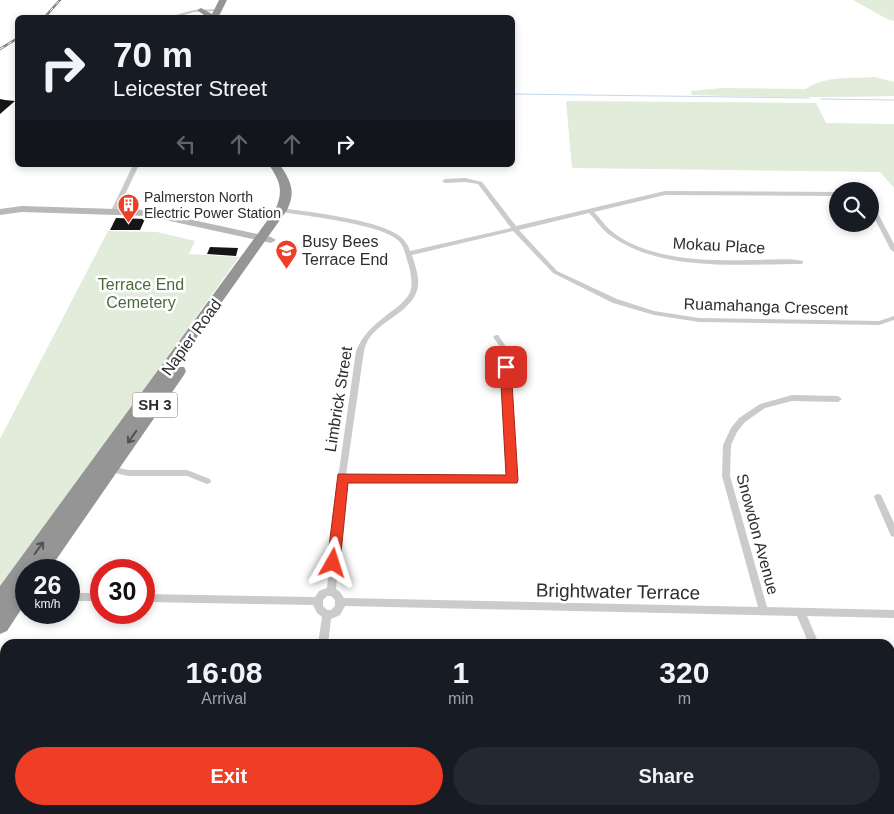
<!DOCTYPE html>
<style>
:root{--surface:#171b24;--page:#242831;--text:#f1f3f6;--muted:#9ea1a6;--accent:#f03d25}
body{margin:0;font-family:Arial,sans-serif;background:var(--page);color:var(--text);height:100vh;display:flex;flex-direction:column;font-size:19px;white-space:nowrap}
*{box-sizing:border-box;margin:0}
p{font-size:16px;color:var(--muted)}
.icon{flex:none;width:28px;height:28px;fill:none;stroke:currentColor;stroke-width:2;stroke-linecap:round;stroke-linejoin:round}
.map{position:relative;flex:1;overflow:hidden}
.side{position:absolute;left:0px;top:639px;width:895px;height:176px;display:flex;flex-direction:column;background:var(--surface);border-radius:15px 15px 0 0;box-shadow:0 2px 8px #0003}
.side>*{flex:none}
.banner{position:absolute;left:15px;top:15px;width:500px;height:152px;border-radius:8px;box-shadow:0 2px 8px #0003;background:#171b24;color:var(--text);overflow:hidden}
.fabs{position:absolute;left:829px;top:182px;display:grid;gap:10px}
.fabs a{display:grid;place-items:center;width:50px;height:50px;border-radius:50%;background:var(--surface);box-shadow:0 2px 8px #0003;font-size:25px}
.speed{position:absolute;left:15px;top:559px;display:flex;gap:10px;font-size:25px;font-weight:700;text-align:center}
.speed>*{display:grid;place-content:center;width:65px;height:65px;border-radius:50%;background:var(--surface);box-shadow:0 2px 8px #0003;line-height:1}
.speed small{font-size:12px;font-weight:400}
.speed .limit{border:8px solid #d22;background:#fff;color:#111}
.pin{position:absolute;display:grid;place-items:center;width:42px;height:42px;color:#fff;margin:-21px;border-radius:10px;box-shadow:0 2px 8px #0006}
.me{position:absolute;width:55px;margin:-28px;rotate:6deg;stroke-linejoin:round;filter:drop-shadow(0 0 4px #0008)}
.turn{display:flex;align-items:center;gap:18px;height:105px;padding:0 15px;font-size:22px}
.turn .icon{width:65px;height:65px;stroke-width:2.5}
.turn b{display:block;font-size:35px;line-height:42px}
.lanes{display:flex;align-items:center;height:48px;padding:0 15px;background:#0003;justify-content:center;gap:25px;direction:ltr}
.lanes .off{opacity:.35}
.eta{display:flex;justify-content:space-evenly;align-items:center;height:85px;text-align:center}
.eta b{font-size:30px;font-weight:700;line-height:35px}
.action{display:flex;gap:10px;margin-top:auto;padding:10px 15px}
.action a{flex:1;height:58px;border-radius:30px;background:var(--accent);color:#fff;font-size:20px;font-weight:700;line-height:58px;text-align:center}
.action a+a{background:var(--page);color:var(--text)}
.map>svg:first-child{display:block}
</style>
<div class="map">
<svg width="894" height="814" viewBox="0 0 894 814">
<rect width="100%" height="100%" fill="#fff"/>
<g fill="#e1ecdb">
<path d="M 853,0 L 894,0 L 894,21 L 887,19 Z"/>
<path d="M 875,77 L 894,82 L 894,96 C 827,98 759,97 692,95 L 691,91 L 722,88 L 806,89 C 826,75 851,79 875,77 Z"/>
<path d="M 566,101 L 816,103 L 826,123 L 894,124 L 894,188 L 880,172 L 572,168 Z"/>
<path d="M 108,231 L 157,232 L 195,241 L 189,254 L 239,257 L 0,589 L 0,439 Z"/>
</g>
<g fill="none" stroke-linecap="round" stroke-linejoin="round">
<g stroke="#c5d6ee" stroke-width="1">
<path d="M 512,94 L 809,98"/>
<path d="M 821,99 L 894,100"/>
</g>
</g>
<g fill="#151515">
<path d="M 0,99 L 5,100 L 15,101 L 0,114 Z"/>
<path d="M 116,218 L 145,219 L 140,230 L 110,230 Z"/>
<path d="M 210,247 L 238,248 L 236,256 L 207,254 Z"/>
</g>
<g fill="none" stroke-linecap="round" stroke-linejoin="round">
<g fill="#cbcbcb" fill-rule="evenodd">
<path d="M 218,9 L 220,10 L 219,11 L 194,12 L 174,18 L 165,18 L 194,10 Z"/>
<path d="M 133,165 L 139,165 L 117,211 L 114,213 L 112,212 L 111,211 Z"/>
<path d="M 465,178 L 482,182 L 516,226 L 665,191 L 838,192 L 838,196 L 665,195 L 594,212 C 599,217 604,224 609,229 C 645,261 708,261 753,260 C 769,260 787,258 803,261 L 803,263 L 801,264 C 740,264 658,273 607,233 C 600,227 595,219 589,213 L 519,230 L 557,271 L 617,299 L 654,311 L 699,318 L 879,321 L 894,316 L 894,320 L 879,325 L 699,322 L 654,315 L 613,303 L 553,273 L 513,231 L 412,255 C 415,265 419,276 418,286 C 415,310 383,319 370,337 C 367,341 365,346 364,351 L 346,475 L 508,477 L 501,348 L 493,337 L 496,335 L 498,335 L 507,348 L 516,480 L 515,482 L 512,483 L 346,481 L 336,589 L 340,592 L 344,598 L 758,607 L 722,476 L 723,445 L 731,428 L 739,418 L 760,404 L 792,395 L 838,396 L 842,399 L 838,402 L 792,401 L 765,408 L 745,422 L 737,432 L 731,445 L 730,476 L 767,607 L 894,610 L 894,618 L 807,616 L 819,644 L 809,644 L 797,616 L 345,606 L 340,615 L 331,619 L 328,644 L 318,644 L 322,617 L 317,613 L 313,605 L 144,602 L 144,594 L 315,597 L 319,591 L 327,588 L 338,478 L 356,351 C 363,334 374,325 388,314 C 395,309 403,303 408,296 C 414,287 411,276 409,266 C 406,258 405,248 399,241 C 382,224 307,216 281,212 L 278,210 L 281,208 C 309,212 383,220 402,238 C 406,242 409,247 410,251 L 511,228 L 478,184 L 465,182 L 445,183 L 442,181 L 445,179 ZM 327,596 L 331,596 L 335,600 L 335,606 L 331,610 L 327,610 L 323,606 L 323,600 Z"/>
<path d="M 870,202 L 873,204 L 894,244 L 894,252 L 891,250 L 870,210 Z"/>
<path d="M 110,466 L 128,470 L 187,470 L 210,479 L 211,481 L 210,483 L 207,484 L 187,476 L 128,476 L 107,471 L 106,469 L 107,467 Z"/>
<path d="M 878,494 L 881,495 L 894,523 L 894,537 L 891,536 L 874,497 L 875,495 Z"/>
<rect x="69" y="593" width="32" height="8"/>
<rect x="0" y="772" width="5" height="10"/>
<path d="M 890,791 L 894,792 L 894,807 L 890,806 Z"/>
<path d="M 294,810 L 304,810 L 303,814 L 293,814 Z"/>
<path d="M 674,810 L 688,810 L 689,814 L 675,814 Z"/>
<path d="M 713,810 L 723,810 L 724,814 L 714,814 Z"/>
</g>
<path fill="#b8b8b8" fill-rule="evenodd" d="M 22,206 L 147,210 L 271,237 L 276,240 L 271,243 L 147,216 L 22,212 L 0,215 L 0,209 Z"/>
<g fill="#959595" fill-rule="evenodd">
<path d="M 219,0 L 227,0 L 218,18 L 204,18 L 204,15 L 197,10 L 201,8 L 212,14 Z"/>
<path d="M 269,165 L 280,165 C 291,181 296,192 287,210 L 176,367 L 184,367 L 186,371 L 184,375 L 49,570 L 26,570 L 26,602 L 7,631 L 0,634 L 0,586 L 275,210 C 284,191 280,181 269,165 Z"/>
</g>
<defs>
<g id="rail">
<path d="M 44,18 L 60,0"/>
<path d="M 0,49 L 18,38"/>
</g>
</defs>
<use href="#rail" stroke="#838383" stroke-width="2.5"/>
<use href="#rail" stroke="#fff" stroke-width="1" stroke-dasharray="4.5" stroke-linecap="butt"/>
</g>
<defs><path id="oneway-shaft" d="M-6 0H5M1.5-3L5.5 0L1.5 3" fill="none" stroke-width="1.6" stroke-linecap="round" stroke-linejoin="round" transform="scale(1.25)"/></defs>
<g stroke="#525252">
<use href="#oneway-shaft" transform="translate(132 437) rotate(125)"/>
<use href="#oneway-shaft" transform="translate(39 548) rotate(-54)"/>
</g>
<path fill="#f03d25" stroke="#9c2818" d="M 506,363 L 511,367 L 518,480 L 517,483 L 348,483 L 340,563 L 338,567 L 333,569 L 329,567 L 327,563 L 338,474 L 506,475 L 500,367 Z"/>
<defs>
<symbol id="building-pin" viewBox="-11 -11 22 30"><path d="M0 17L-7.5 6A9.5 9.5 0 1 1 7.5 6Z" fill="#f03d25" stroke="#fff"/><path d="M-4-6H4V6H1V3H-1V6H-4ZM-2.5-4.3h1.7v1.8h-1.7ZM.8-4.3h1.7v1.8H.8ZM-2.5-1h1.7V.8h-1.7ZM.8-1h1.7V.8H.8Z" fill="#fff"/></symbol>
<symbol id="school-pin" viewBox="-11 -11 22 30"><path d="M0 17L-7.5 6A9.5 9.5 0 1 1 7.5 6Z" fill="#f03d25" stroke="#fff"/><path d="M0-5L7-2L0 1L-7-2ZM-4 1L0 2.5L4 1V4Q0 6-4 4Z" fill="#fff"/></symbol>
</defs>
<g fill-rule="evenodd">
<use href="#building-pin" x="116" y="192" width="25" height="34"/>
<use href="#school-pin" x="274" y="238" width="25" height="34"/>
</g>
<g text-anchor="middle" stroke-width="5" stroke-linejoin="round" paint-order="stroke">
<g font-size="14" fill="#2e2e2e" stroke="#fff" text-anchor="start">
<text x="144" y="202">Palmerston North<tspan x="144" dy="16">Electric Power Station</tspan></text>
</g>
<rect fill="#fff" stroke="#6d6d6d" stroke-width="1" x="132.5" y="392.5" width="45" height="25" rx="4"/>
<g font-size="15" font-weight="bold" fill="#2e2e2e">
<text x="155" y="410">SH 3</text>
</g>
<g font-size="16" fill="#2e2e2e" stroke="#fff" text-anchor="start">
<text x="302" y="247">Busy Bees<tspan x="302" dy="18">Terrace End</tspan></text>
</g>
<g font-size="16" fill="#2e2e2e" stroke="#fff">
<text transform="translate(719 245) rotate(3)" y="6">Mokau Place</text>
<text transform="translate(766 306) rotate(2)" y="6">Ruamahanga Crescent</text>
<text transform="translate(191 337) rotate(-54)" y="6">Napier Road</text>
<text transform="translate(338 399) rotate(-81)" y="6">Limbrick Street</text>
<text transform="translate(758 534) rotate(75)" y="6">Snowdon Avenue</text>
</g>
<g font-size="16" fill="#476c39" stroke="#fff">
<text x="141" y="290">Terrace End<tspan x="141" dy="18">Cemetery</tspan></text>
</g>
<g font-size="19" fill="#2e2e2e" stroke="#fff">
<text transform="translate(618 591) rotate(1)" y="7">Brightwater Terrace</text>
</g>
</g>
</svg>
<div class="fabs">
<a><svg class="icon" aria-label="search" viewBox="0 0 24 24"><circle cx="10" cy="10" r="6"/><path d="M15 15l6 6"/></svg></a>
</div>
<div class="speed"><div>26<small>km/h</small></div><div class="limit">30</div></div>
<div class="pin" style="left:506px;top:367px;background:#d93025"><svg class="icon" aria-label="arrive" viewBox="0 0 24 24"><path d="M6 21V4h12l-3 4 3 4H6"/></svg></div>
<svg class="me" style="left:333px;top:563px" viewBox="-20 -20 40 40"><path d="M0-17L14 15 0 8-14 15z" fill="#f03d25" stroke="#fff" stroke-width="4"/></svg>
<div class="banner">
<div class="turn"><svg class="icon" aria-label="right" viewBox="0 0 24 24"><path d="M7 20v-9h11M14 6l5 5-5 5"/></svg><div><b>70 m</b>Leicester Street</div></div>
<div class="lanes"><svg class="icon off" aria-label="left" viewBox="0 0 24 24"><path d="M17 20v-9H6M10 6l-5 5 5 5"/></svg><svg class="icon off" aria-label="ahead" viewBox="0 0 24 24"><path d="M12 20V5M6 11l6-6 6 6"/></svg><svg class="icon off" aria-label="ahead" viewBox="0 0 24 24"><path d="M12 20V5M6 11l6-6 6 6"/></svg><svg class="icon" aria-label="right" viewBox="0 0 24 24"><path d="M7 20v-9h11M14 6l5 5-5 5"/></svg></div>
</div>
<section class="side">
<div class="eta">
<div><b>16:08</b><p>Arrival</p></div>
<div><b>1</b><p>min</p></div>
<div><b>320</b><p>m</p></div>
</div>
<div class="action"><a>Exit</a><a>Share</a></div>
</section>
</div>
